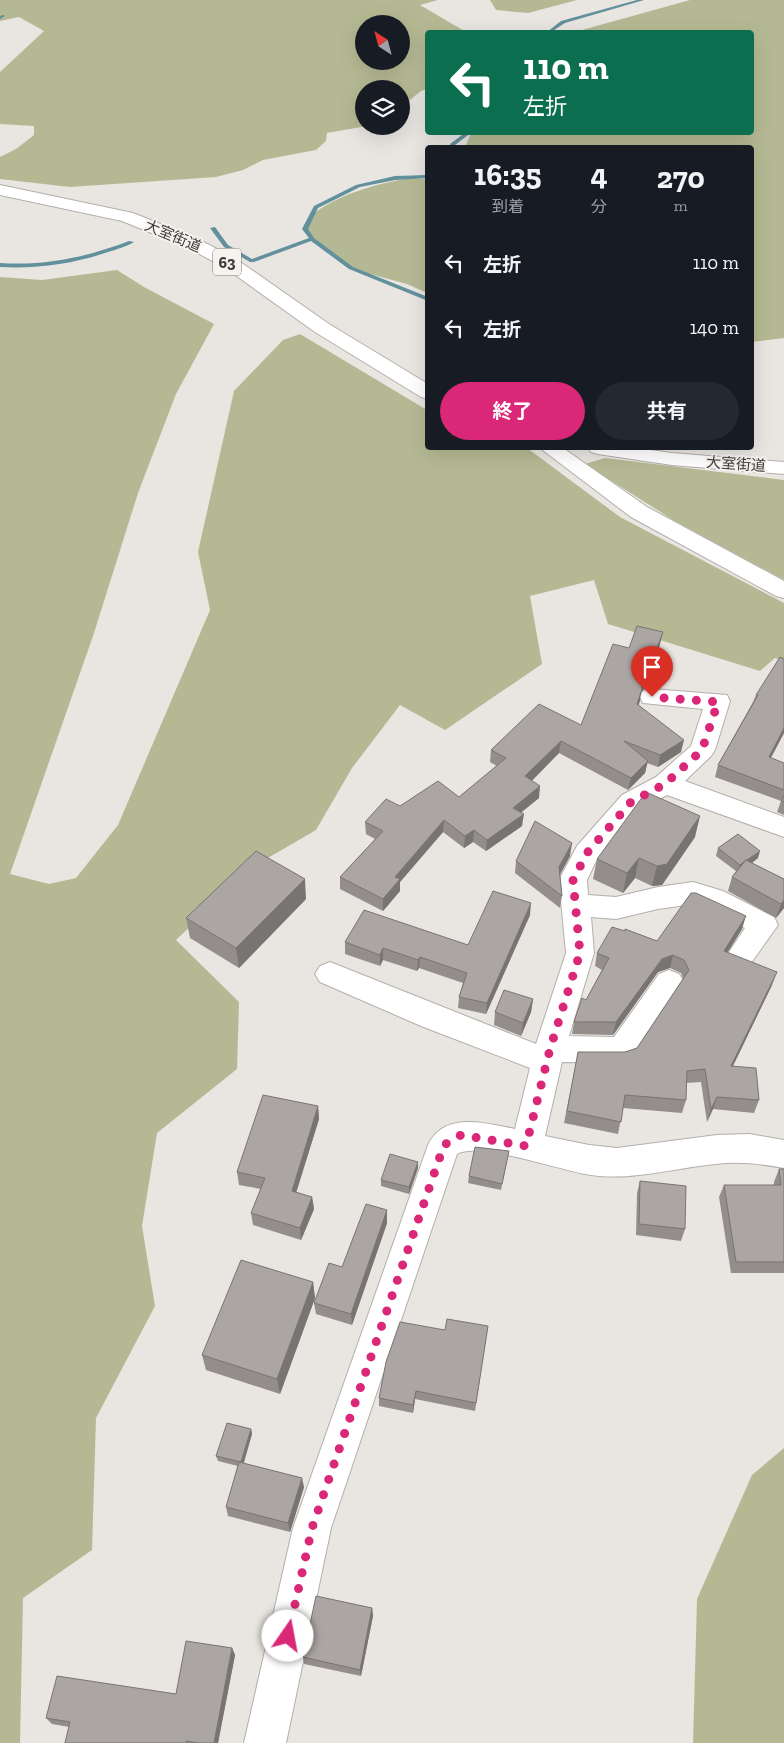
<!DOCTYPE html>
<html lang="ja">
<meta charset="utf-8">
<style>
:root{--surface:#171b24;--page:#242831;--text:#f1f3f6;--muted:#9ea1a6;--accent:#db2777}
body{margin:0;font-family:"Zilla Slab","Noto Sans JP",serif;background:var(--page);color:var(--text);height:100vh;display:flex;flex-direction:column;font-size:19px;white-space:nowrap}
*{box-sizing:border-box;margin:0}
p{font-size:16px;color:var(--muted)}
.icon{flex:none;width:28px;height:28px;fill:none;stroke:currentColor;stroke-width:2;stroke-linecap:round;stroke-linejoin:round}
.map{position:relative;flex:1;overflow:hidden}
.sheet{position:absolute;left:425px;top:145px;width:329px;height:305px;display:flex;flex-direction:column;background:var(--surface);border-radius:5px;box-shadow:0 5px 20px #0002}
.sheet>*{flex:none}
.top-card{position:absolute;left:425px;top:30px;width:329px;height:105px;border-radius:5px;box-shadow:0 5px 20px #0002;background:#0b6e4f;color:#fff;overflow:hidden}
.needle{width:32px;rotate:324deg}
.buttons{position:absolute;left:355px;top:15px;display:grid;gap:10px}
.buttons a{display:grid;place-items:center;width:55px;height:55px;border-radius:50%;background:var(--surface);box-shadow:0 5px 20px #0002;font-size:25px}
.pin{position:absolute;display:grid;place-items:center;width:42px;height:42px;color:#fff;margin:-51px -21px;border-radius:50% 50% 50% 0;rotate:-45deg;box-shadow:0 0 5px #0007}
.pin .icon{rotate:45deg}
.me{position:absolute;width:55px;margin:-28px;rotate:12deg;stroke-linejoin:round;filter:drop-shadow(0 0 4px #0008)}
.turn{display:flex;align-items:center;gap:18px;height:105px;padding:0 15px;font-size:22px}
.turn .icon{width:65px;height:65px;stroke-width:2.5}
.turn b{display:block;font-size:35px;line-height:42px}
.eta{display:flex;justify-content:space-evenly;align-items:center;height:85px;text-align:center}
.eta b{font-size:30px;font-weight:700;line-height:35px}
.cta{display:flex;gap:10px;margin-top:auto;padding:10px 15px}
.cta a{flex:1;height:58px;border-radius:30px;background:var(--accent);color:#fff;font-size:20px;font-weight:700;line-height:58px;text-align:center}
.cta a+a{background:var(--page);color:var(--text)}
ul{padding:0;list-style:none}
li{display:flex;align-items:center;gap:15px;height:65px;padding:0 15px}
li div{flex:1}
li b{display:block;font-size:19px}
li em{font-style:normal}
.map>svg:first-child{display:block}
</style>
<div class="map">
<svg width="784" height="1743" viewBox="0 0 784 1743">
<rect width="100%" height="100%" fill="#e9e5e1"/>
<g fill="#b5b993" fill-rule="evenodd">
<path d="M 0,0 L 438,0 L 420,5 L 466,32 L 428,32 L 427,89 L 421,91 L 401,107 L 401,89 L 364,89 L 364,126 L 367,126 L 327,133 L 326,141 L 316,150 L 263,160 L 243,170 L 216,177 L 70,187 L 0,179 L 0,157 L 16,149 L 34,135 L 34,126 L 0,124 L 0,72 L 44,31 L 19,17 L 0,21 ZM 364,24 L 401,24 L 401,61 L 364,61 Z"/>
<path d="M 490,0 L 577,0 L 528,13 L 496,10 Z"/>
<path d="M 690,0 L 784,0 L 784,338 L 751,342 L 751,148 L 465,147 L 471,133 L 751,132 L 751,32 L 581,32 L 582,30 Z"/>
<path d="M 409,178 L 427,179 L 427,293 L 407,284 L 355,270 L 307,233 L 308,218 C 337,194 373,185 409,178 Z"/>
<path d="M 117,270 L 144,287 L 214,324 L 176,394 L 138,493 L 94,633 L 10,874 L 49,884 L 76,878 L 118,825 L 210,610 L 198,552 L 234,391 L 283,340 L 300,334 L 427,410 L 428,448 L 527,448 L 620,517 L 784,603 L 784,661 L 775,658 L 760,671 L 608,624 L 594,580 L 530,596 L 542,664 L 445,730 L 400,705 L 352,768 L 316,830 L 254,866 L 176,940 L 239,1002 L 237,1069 L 157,1133 L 142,1226 L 155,1306 L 96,1418 L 92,1550 L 23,1598 L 20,1743 L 0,1743 L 0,277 L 42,280 Z"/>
<path d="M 605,458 L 784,480 L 784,580 L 673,520 L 585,464 Z"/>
<path d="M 784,1448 L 784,1743 L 693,1743 L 697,1599 L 752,1475 Z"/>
</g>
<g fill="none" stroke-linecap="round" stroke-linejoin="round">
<g fill="#62909c" fill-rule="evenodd">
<path d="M 637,0 L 644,0 L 565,23 L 551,32 L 547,32 L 561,21 Z"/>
<path d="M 3,15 L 5,16 L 0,19 L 0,16 Z"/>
<path d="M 466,132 L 472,132 L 455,145 L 456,148 L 451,148 L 450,144 Z"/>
<path d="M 428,175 L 428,178 L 395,180 L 360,187 L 318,208 L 308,229 L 314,238 L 353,267 L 428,297 L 428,301 L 349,269 L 311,241 L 254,262 L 250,262 L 224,247 L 210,228 L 215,227 L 228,245 L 252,259 L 309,238 L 302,229 L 314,206 L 356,185 L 395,176 Z"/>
<path d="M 129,241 L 134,242 C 126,247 117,249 108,252 C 73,264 37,269 0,267 L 0,263 C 46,266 87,257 129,241 Z"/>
</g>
<defs>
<g id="minor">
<path d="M 540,448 L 563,448 L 647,507 L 784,581 L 784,598 L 776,596 L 631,517 Z"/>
<path d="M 652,689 L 727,695 L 730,701 L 715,750 L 711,756 L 685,781 L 784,817 L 784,837 L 667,795 L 640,809 L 597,859 L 587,880 L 588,895 L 616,897 L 658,887 L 693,882 L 723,891 L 774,917 L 778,925 L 749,966 L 739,970 L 729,966 L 725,958 L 745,928 L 693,904 L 658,909 L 616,919 L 591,917 L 594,953 L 569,1036 L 614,1037 L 659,974 L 669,970 L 679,974 L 684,982 L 633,1059 L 622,1063 L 562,1062 L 545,1136 L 589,1145 L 617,1148 L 717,1135 L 749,1134 L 784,1140 L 784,1168 C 761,1164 739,1161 716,1164 C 674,1168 632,1181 591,1175 C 562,1171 479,1141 457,1154 L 331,1528 L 286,1743 L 244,1743 L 293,1528 L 428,1145 C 444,1111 486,1123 515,1129 L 530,1068 L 421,1026 L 320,982 L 315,974 L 320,966 L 330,962 L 536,1044 L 566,953 L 559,880 L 577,846 L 622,795 L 656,777 L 691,746 L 703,709 L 643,703 L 640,697 L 643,691 Z"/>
</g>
<g id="major">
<path d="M 0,185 L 133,213 L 198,239 L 236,259 L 329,324 L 428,384 L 428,399 L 421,397 L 315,332 L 224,267 L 186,247 L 122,221 L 0,195 Z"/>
<path d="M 588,448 L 636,448 L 672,453 L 784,462 L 784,474 L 672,465 L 598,454 L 591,452 Z"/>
</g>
</defs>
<use href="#minor" stroke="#b3afab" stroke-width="2"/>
<use href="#major" stroke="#b3afab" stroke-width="2"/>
<use href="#minor" fill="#fff" fill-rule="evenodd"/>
<use href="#major" fill="#fff" fill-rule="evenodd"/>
</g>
<g fill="#938e8c">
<path d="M 660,644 L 644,689 L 641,692 L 638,705 L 681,752 L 658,767 L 647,763 L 645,773 L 628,790 L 559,753 L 532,781 L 539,798 L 521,812 L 522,826 L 486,851 L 473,842 L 464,848 L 443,832 L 400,882 L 400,891 L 383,911 L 340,889 L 340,877 L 375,839 L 366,834 L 365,822 L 400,806 L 459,797 L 497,766 L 490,762 L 491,750 L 581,725 L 629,648 Z"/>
<path d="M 784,659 L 784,733 L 771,758 L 784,763 L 784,815 L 777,812 L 781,801 L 715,777 L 718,765 L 753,702 L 756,695 Z"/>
<path d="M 695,837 L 662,885 L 652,886 L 635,878 L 623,893 L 593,879 L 597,859 Z"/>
<path d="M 718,848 L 758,858 L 752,863 L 784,879 L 784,908 L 776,918 L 728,891 L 732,877 L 736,871 L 716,856 Z"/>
<path d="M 570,856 L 560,875 L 562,896 L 560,908 L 515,873 L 516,861 Z"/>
<path d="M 306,899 L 239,968 L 190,938 L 186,918 Z"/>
<path d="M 530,915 L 486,1014 L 458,1008 L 459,997 L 463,983 L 419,968 L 417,971 L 383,960 L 380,966 L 345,954 L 345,942 L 468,945 Z"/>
<path d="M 742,929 L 728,952 L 772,985 L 733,1066 L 759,1100 L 754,1113 L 713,1109 L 707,1122 L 701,1082 L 686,1083 L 686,1100 L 682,1113 L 623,1108 L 618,1134 L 564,1123 L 578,1052 L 625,1052 L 637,1048 L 683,979 L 681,973 L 670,968 L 658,972 L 613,1035 L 572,1034 L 574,1022 L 602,970 L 595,966 L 597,953 L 657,941 Z"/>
<path d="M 533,999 L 531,1012 L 521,1036 L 494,1025 L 495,1012 Z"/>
<path d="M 318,1106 L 319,1119 L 296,1192 L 312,1197 L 314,1209 L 301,1240 L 253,1225 L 251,1213 L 261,1189 L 239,1185 L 237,1172 Z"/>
<path d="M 509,1151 L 501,1190 L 468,1183 L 469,1176 Z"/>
<path d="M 418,1168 L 409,1194 L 381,1186 L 381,1180 Z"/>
<path d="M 779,1169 L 784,1169 L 784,1273 L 731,1273 L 719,1197 L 724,1185 L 774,1185 L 774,1182 Z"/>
<path d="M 640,1181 L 685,1229 L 681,1241 L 636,1235 L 637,1193 Z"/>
<path d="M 387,1210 L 387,1223 L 352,1325 L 316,1314 L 314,1303 Z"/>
<path d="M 313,1282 L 315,1298 L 280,1394 L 206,1370 L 202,1355 Z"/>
<path d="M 488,1326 L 475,1411 L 415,1399 L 413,1413 L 379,1406 L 379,1398 L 445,1330 Z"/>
<path d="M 251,1429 L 252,1434 L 244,1463 L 304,1487 L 290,1532 L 228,1516 L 226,1507 L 238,1466 L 218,1461 L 216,1456 Z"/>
<path d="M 372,1608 L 373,1616 L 361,1676 L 304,1664 L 303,1657 Z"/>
<path d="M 232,1648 L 235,1655 L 218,1743 L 65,1743 L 69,1727 L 52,1724 L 46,1718 L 176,1694 Z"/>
</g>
<g fill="#787472">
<path d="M 663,632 L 660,644 L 644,689 L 641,692 L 640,701 L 635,716 L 641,684 Z"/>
<path d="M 784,728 L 784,733 L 765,768 L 769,757 Z"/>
<path d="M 684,740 L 681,752 L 658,767 L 660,755 Z"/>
<path d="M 561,741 L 559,753 L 524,788 L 525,776 Z"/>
<path d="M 648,761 L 645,773 L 628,790 L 631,778 Z"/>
<path d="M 540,786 L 539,798 L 512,820 L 513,808 Z"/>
<path d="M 524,814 L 522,826 L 486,851 L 487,840 Z"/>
<path d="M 700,816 L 695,837 L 662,885 L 652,886 L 657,866 Z"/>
<path d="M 444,820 L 443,832 L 400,882 L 400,891 L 383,911 L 383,899 L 395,877 Z"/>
<path d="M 474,830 L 473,842 L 464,848 L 465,836 Z"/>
<path d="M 572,843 L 570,856 L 557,879 L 559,867 Z"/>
<path d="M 760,851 L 758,858 L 738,873 L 740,865 Z"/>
<path d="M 639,858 L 635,878 L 623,893 L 627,873 Z"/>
<path d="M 305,879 L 306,899 L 239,968 L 236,948 Z"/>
<path d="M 784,900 L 784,908 L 776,918 L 781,904 Z"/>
<path d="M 531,903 L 530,915 L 486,1014 L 487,1003 Z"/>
<path d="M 746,916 L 742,929 L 720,964 L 724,951 Z"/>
<path d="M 383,948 L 383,960 L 380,966 L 380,955 Z"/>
<path d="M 673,955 L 670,968 L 658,972 L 613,1035 L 616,1022 L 662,959 Z"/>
<path d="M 420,957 L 419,968 L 417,971 L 418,960 Z"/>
<path d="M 777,972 L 772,985 L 727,1078 L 731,1066 Z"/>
<path d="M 533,999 L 531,1012 L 521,1036 L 523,1023 Z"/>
<path d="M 717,1097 L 713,1109 L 707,1122 L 711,1109 Z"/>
<path d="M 318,1106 L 319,1119 L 293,1203 L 292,1191 Z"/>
<path d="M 418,1162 L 418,1168 L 409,1194 L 409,1187 Z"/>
<path d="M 312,1197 L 314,1209 L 301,1240 L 300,1228 Z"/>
<path d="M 387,1210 L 387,1223 L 352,1325 L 351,1314 Z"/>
<path d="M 313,1282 L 315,1298 L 280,1394 L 277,1379 Z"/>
<path d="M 416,1391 L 415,1399 L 413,1413 L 413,1405 Z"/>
<path d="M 251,1429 L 252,1434 L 242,1467 L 241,1462 Z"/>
<path d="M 302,1478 L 304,1487 L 290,1532 L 288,1523 Z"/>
<path d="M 372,1608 L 373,1616 L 361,1676 L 360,1670 Z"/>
<path d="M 232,1648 L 235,1655 L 218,1743 L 214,1743 Z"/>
</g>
<g fill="#aba5a3" stroke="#787472">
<path d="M 637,626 L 663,632 L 646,677 L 641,684 L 642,689 L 637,704 L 684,740 L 660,755 L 624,741 L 648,761 L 631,778 L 561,741 L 525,776 L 540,786 L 513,808 L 524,814 L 487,840 L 474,830 L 465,836 L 444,820 L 395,877 L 400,879 L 383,899 L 340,877 L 383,831 L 365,822 L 386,799 L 400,806 L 438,781 L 459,797 L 506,758 L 491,750 L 539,704 L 581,725 L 613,644 L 629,648 Z"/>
<path d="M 780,657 L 784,659 L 784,728 L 769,757 L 784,763 L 784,790 L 718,765 L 758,695 L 756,695 Z"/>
<path d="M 646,792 L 700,816 L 667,864 L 657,866 L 639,858 L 627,873 L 597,859 Z"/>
<path d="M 784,795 L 784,802 L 781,801 Z"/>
<path d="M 535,821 L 572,843 L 559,867 L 562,896 L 516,861 Z"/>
<path d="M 738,834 L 760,851 L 747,860 L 746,860 L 740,865 L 718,848 Z"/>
<path d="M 256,851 L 305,879 L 236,948 L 186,918 Z"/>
<path d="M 746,860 L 784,879 L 784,900 L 781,904 L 732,877 Z"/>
<path d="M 493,891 L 531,903 L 487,1003 L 459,997 L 467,973 L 420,957 L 418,960 L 383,948 L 380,955 L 345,942 L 364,910 L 468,945 Z"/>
<path d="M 691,893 L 696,893 L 746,916 L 724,951 L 777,972 L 731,1066 L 756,1068 L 759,1100 L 717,1097 L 711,1109 L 705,1069 L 687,1071 L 686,1100 L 625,1095 L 621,1122 L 567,1111 L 578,1052 L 625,1052 L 637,1048 L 689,970 L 684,960 L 673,955 L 662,959 L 616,1022 L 574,1022 L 582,998 L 586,1000 L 609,958 L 597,953 L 612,927 L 625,931 L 625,929 L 657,941 Z"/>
<path d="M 504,990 L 533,999 L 523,1023 L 495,1012 Z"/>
<path d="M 263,1095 L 318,1106 L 292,1191 L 312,1197 L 300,1228 L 251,1213 L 265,1178 L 237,1172 Z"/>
<path d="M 475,1147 L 509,1151 L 502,1184 L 469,1176 Z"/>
<path d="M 390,1154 L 418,1162 L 409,1187 L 381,1180 Z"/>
<path d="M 779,1169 L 784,1169 L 784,1262 L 736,1262 L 724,1185 L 781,1185 Z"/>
<path d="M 640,1181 L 686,1186 L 685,1229 L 639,1224 Z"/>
<path d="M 366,1204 L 387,1210 L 351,1314 L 314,1303 L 329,1263 L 342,1267 Z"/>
<path d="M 241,1260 L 313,1282 L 277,1379 L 202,1355 Z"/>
<path d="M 447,1319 L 488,1326 L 476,1403 L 416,1391 L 413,1405 L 379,1398 L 386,1362 L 400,1322 L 445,1330 Z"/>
<path d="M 227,1423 L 251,1429 L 241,1462 L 216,1456 Z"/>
<path d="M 239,1462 L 302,1478 L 288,1523 L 226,1507 Z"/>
<path d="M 316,1596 L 372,1608 L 360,1670 L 303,1657 Z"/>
<path d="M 186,1641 L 232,1648 L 214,1743 L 199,1743 L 186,1741 L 186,1743 L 65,1743 L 70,1722 L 46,1718 L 57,1676 L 176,1694 Z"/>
</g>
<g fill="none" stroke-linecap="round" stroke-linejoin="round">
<path stroke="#db2777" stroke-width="9" stroke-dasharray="0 16.2" d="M 288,1636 L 312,1528 L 444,1145 L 461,1135 L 526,1146 L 550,1049 L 580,953 L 573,880 L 587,853 L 631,802 L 665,784 L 702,750 L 718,702 L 652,697"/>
</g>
<g text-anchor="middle" stroke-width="4" stroke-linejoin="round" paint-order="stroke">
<g font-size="15" fill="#3e3c3b" stroke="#f6f2ee">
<text transform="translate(173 236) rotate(23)" y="5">大室街道</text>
<text transform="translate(736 464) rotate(4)" y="5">大室街道</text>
</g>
<rect fill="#f6f2ee" stroke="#757371" stroke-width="1" x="213" y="248.5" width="28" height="27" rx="4"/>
<g font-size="16" font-weight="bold" fill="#3e3c3b">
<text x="227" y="268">63</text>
</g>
</g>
</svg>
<div class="buttons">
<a><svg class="needle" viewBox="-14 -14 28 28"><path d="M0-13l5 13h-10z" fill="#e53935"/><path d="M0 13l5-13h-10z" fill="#9ea1a6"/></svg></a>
<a><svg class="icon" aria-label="layers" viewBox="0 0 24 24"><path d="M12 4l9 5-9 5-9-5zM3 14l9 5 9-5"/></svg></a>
</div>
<div class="pin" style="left:652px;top:697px;background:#d93025"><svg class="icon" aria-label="arrive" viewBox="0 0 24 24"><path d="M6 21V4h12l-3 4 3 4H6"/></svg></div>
<svg class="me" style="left:288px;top:1636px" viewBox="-20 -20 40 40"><circle r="19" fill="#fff"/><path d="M0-13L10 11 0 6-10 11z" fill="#db2777"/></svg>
<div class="top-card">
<div class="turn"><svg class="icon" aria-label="left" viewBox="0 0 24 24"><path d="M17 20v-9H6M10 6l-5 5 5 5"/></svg><div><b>110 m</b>左折</div></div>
</div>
<section class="sheet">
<div class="eta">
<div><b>16:35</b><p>到着</p></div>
<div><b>4</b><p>分</p></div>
<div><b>270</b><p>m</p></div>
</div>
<ul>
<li><svg class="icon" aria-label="left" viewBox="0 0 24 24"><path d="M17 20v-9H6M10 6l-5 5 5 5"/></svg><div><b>左折</b></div><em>110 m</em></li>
<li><svg class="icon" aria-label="left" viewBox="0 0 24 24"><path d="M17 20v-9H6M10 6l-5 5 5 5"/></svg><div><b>左折</b></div><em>140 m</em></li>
</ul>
<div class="cta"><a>終了</a><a>共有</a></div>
</section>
</div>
